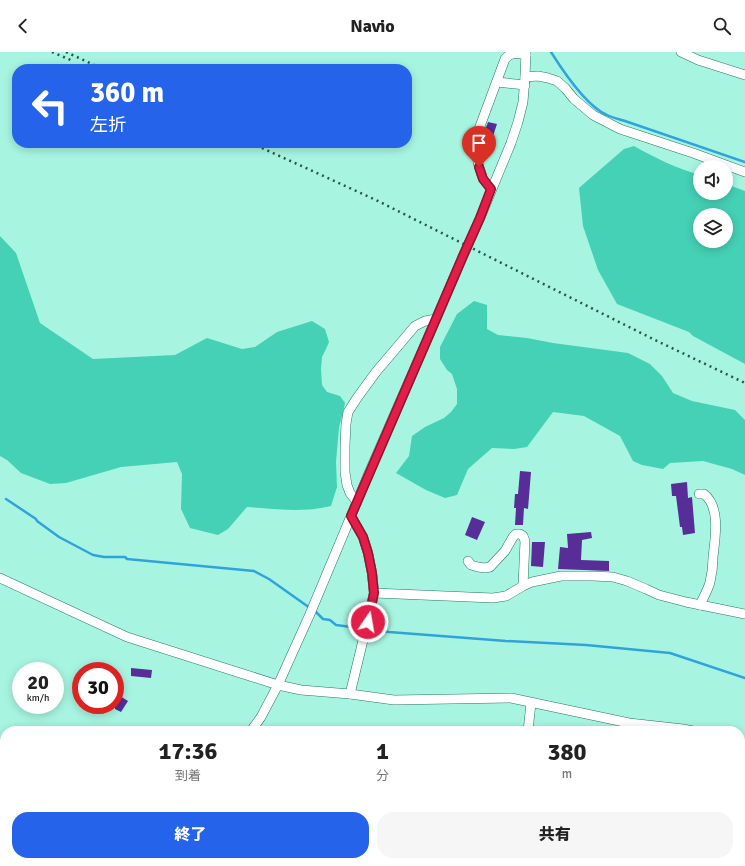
<!DOCTYPE html>
<html lang="ja">
<meta charset="utf-8">
<style>
:root{--surface:#fff;--page:#f6f6f6;--text:#222;--muted:#767676;--accent:#2563eb}
body{margin:0;font-family:Signika,"Noto Sans JP",sans-serif;background:var(--page);color:var(--text);height:100vh;display:flex;flex-direction:column;font-size:15px;white-space:nowrap}
*{box-sizing:border-box;margin:0}
p{font-size:13px;color:var(--muted)}
.icon{flex:none;width:22px;height:22px;fill:none;stroke:currentColor;stroke-width:2;stroke-linecap:round;stroke-linejoin:round}
.map{position:relative;flex:1;overflow:hidden}
.drawer{position:absolute;left:0px;top:674px;width:745px;height:140px;display:flex;flex-direction:column;background:var(--surface);border-radius:16px 16px 0 0;box-shadow:0 2px 10px #0003}
.drawer>*{flex:none}
.top-card{position:absolute;left:12px;top:12px;width:400px;height:84px;border-radius:16px;box-shadow:0 2px 10px #0003;background:#2563eb;color:#fff;overflow:hidden}
.fabs{position:absolute;left:693px;top:108px;display:grid;gap:8px}
.fabs a{display:grid;place-items:center;width:40px;height:40px;border-radius:50%;background:var(--surface);box-shadow:0 2px 10px #0003;font-size:20px}
.speed{position:absolute;left:12px;top:610px;display:flex;gap:8px;font-size:20px;font-weight:700;text-align:center}
.speed>*{display:grid;place-content:center;width:52px;height:52px;border-radius:50%;background:var(--surface);box-shadow:0 2px 10px #0003;line-height:1}
.speed small{font-size:10px;font-weight:400}
.speed .limit{border:6px solid #d22;background:#fff;color:#111}
.pin{position:absolute;display:grid;place-items:center;width:34px;height:34px;color:#fff;margin:-41px -17px;border-radius:50% 50% 50% 0;rotate:-45deg;box-shadow:0 0 4px #0007}
.pin .icon{rotate:45deg}
.me{position:absolute;width:44px;margin:-22px;rotate:12deg;stroke-linejoin:round;filter:drop-shadow(0 0 3px #0008)}
.turn{display:flex;align-items:center;gap:14px;height:84px;padding:0 12px;font-size:18px}
.turn .icon{width:52px;height:52px;stroke-width:2.5}
.turn b{display:block;font-size:28px;line-height:34px}
.eta{display:flex;justify-content:space-evenly;align-items:center;height:68px;text-align:center}
.eta b{font-size:24px;font-weight:800;line-height:28px}
.cta{display:flex;gap:8px;margin-top:auto;padding:8px 12px}
.cta a{flex:1;height:46px;border-radius:16px;background:var(--accent);color:#fff;font-size:16px;font-weight:800;line-height:46px;text-align:center}
.cta a+a{background:var(--page);color:var(--text)}
header{display:flex;justify-content:space-between;align-items:center;height:52px;padding:0 12px;background:var(--surface);font-size:18px;font-weight:800}
.map>svg:first-child{display:block}
</style>
<header><svg class="icon" aria-label="back" viewBox="0 0 24 24"><path d="M15 5l-7 7 7 7"/></svg>Navio<svg class="icon" aria-label="search" viewBox="0 0 24 24"><circle cx="10" cy="10" r="6"/><path d="M15 15l6 6"/></svg></header>
<div class="map">
<svg width="745" height="814" viewBox="0 0 745 814">
<rect width="100%" height="100%" fill="#a7f5e1"/>
<g fill="#44d1b5" fill-rule="evenodd">
<path d="M 634,94 C 655,106 676,116 700,123 L 700,141 L 726,141 L 726,132 L 745,139 L 745,312 L 693,284 L 689,280 L 617,252 L 598,218 L 583,174 L 579,136 L 587,129 L 624,97 ZM 700,163 L 726,163 L 726,189 L 700,189 Z"/>
<path d="M 0,184 L 16,201 L 40,271 L 93,307 L 175,303 L 207,286 L 242,297 L 255,295 L 277,280 L 312,269 L 325,277 L 329,290 L 326,297 L 322,305 L 321,317 L 322,333 L 327,340 L 340,344 L 345,351 L 343,361 L 339,375 L 336,410 L 337,435 L 331,454 C 304,461 275,457 247,455 L 228,477 L 218,483 L 190,476 L 181,457 L 182,422 L 177,410 L 121,415 L 66,431 L 50,432 L 21,421 L 7,408 L 0,404 Z"/>
<path d="M 474,249 L 487,253 L 487,277 L 498,283 L 527,286 L 553,291 L 628,301 L 650,312 L 662,324 L 673,341 L 692,349 L 735,358 L 745,368 L 745,423 L 732,417 L 703,409 L 670,411 L 663,417 L 642,413 L 633,409 L 620,384 L 584,364 L 553,360 L 527,395 L 514,397 L 492,396 L 468,417 L 457,443 L 445,446 L 426,438 L 396,421 L 409,404 L 412,384 L 425,375 L 444,366 L 451,360 L 457,352 L 457,337 L 452,322 L 447,318 L 440,307 L 440,295 L 457,262 Z"/>
<path d="M 740,780 L 745,788 L 745,808 L 733,814 L 661,814 L 659,809 L 740,809 Z"/>
</g>
<g fill="none" stroke-linecap="round" stroke-linejoin="round">
<g stroke="#30a3de" stroke-width="2.5">
<path d="M 551,0 C 563,19 586,54 607,63 C 613,66 619,67 625,69 L 745,110"/>
<path d="M 6,447 L 36,467 L 37,469 L 59,485 L 93,503 L 104,505 L 125,505 L 127,507 L 254,519 L 269,527 L 310,556"/>
<path d="M 315,559 L 323,567 L 330,568 L 336,573 L 389,580 L 506,589 L 586,593 L 670,601 L 745,626"/>
</g>
</g>
<g fill="#572d98">
<path d="M 488,70 L 497,72 L 492,87 L 483,84 Z"/>
<path d="M 520,419 L 531,420 L 528,457 L 524,456 L 523,473 L 515,473 L 516,456 L 514,456 L 515,442 L 518,442 Z"/>
<path d="M 687,430 L 688,446 L 692,445 L 695,481 L 683,483 L 682,475 L 680,475 L 676,444 L 672,444 L 671,432 Z"/>
<path d="M 472,465 L 485,470 L 477,488 L 465,483 Z"/>
<path d="M 591,480 L 592,486 L 582,488 L 581,508 L 609,509 L 609,519 L 558,517 L 560,495 L 568,496 L 567,482 Z"/>
<path d="M 532,490 L 545,490 L 543,515 L 531,514 Z"/>
<path d="M 131,616 L 152,618 L 151,626 L 131,624 Z"/>
<path d="M 115,641 L 128,649 L 121,660 L 115,657 Z"/>
</g>
<g fill="none" stroke-linecap="round" stroke-linejoin="round">
<defs>
<g id="minor">
<path d="M 681,0 L 698,8 L 745,23"/>
<path d="M 525,25 L 538,24 L 548,26 L 557,29 L 565,36 L 574,47 L 593,63 L 620,77 L 693,101 L 745,120"/>
<path d="M 497,30 L 525,33"/>
<path d="M 491,137 L 483,127 L 479,115 L 476,99 L 476,85 L 505,7 C 511,0 516,1 526,3"/>
<path d="M 699,442 L 704,442 C 721,455 715,487 713,505 C 713,514 712,522 710,530 C 708,538 703,546 700,553"/>
<path d="M 357,450 L 350,441 L 347,433 L 345,420 L 345,394 L 346,372 L 348,360 L 357,346 L 376,320 L 415,274 L 425,269 L 436,267"/>
<path d="M 468,509 L 471,513 L 478,515 L 485,516 L 490,515 L 505,499 L 513,485 L 516,482 L 520,482 L 523,484 L 525,489 L 523,534"/>
<path d="M 0,526 L 127,585 L 278,633 L 301,638 L 350,642 L 394,648 L 511,646 L 629,671 L 683,677 L 693,679"/>
<path d="M 374,541 L 493,546 L 506,544 L 523,534 L 532,530 L 561,524 L 593,524 L 613,525 L 627,529 L 646,537 L 659,543 L 686,550 L 745,562"/>
<path d="M 350,642 L 365,580 L 374,541 L 372,521 L 368,501 L 363,485 L 351,464"/>
<path d="M 251,679 L 261,665 L 278,633 L 310,562 L 369,421 L 430,281 L 463,204 L 480,166 L 511,91 L 518,70 L 523,50 L 525,25 L 526,0"/>
<path d="M 528,679 L 531,651"/>
<path d="M 740,695 L 745,698"/>
<path d="M 128,814 L 133,809"/>
<path d="M 471,814 L 473,809"/>
</g>
</defs>
<use href="#minor" stroke="#267767" stroke-width="10"/>
<use href="#minor" stroke="#fff" stroke-width="9"/>
<g stroke="#2c544a" stroke-width="2.5" stroke-dasharray="2 4" stroke-linecap="butt">
<path d="M 52,0 L 73,9"/>
<path d="M 66,0 L 103,17"/>
<path d="M 251,91 L 376,148 L 655,288 L 745,331"/>
</g>
</g>
<g fill="none" stroke-linecap="round" stroke-linejoin="round">
<defs>
<path id="route" d="M 368,570 L 374,541 L 372,521 L 368,501 L 363,485 L 351,464 L 430,281 L 463,204 L 480,166 L 491,137 L 483,127 L 479,115"/>
</defs>
<use href="#route" stroke="#92132f" stroke-width="10"/>
<use href="#route" stroke="#e11d48" stroke-width="7"/>
</g>
</svg>
<div class="fabs">
<a><svg class="icon" aria-label="sound" viewBox="0 0 24 24"><path d="M4 9h4l5-4v14l-5-4H4zM17 9q2 3 0 6"/></svg></a>
<a><svg class="icon" aria-label="layers" viewBox="0 0 24 24"><path d="M12 4l9 5-9 5-9-5zM3 14l9 5 9-5"/></svg></a>
</div>
<div class="speed"><div>20<small>km/h</small></div><div class="limit">30</div></div>
<div class="pin" style="left:479px;top:115px;background:#d93025"><svg class="icon" aria-label="arrive" viewBox="0 0 24 24"><path d="M6 21V4h12l-3 4 3 4H6"/></svg></div>
<svg class="me" style="left:368px;top:570px" viewBox="-20 -20 40 40"><circle r="17" fill="#e11d48" stroke="#fff" stroke-width="3"/><path d="M0-11L8 9 0 5-8 9z" fill="#fff"/></svg>
<div class="top-card">
<div class="turn"><svg class="icon" aria-label="left" viewBox="0 0 24 24"><path d="M17 20v-9H6M10 6l-5 5 5 5"/></svg><div><b>360 m</b>左折</div></div>
</div>
<section class="drawer">
<div class="eta">
<div><b>17:36</b><p>到着</p></div>
<div><b>1</b><p>分</p></div>
<div><b>380</b><p>m</p></div>
</div>
<div class="cta"><a>終了</a><a>共有</a></div>
</section>
</div>
